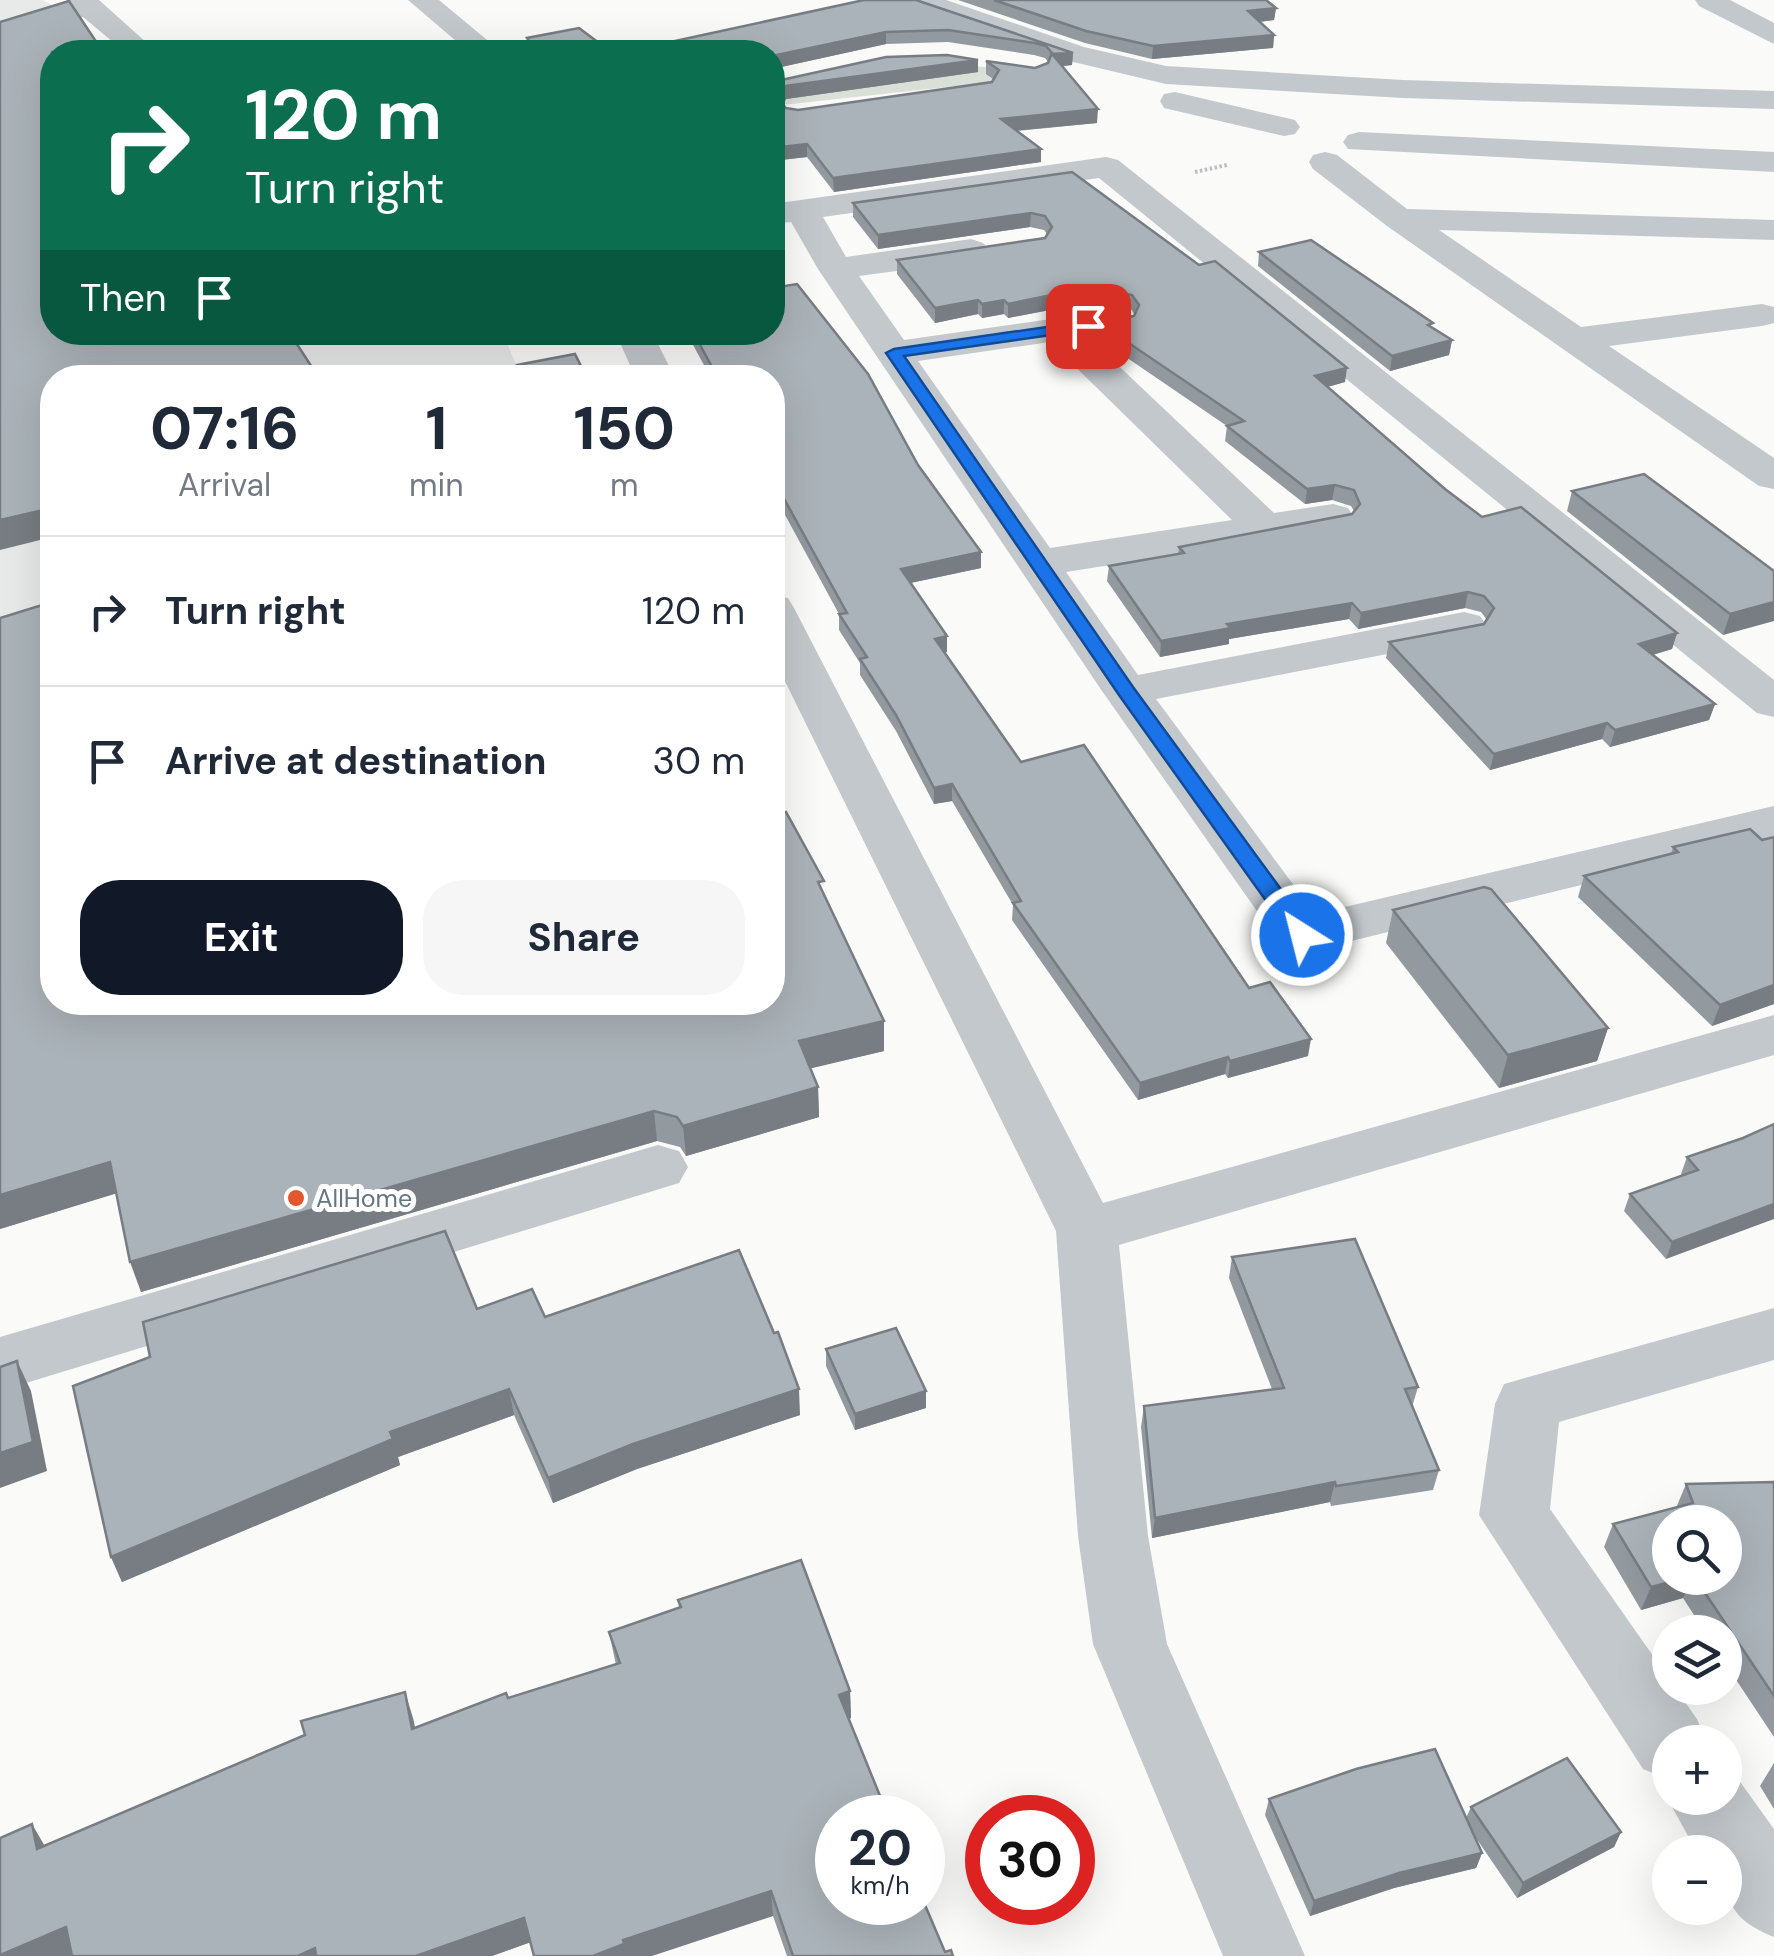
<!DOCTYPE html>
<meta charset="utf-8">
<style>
:root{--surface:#fff;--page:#f6f6f7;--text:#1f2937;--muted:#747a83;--line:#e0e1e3;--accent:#111827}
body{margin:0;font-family:"DM Sans",sans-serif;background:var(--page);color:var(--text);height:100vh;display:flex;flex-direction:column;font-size:38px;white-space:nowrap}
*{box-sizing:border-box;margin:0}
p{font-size:32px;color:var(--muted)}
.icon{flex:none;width:55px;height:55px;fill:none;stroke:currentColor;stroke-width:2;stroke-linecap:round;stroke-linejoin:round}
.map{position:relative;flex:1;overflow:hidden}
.details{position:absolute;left:40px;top:365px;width:745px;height:650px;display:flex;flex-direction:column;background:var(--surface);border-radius:40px;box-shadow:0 10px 40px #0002}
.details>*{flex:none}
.top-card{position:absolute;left:40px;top:40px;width:745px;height:305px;border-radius:40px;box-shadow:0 10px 40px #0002;background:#0b6e4f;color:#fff;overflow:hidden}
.controls{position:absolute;left:1652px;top:1505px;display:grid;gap:20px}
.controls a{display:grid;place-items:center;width:90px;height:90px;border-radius:50%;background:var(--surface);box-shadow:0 10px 40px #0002;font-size:50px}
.speed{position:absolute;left:815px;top:1795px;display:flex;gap:20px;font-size:50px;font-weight:700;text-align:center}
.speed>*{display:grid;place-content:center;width:130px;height:130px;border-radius:50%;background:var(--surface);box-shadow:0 10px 40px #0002;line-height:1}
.speed small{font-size:25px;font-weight:400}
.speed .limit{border:15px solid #d22;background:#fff;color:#111}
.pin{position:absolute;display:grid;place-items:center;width:85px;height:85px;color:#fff;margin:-42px;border-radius:20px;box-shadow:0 5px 15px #0006}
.me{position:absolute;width:110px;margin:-55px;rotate:324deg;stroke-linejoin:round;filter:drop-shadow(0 0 8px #0008)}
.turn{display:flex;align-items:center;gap:35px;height:210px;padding:0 40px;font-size:45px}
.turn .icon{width:130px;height:130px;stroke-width:2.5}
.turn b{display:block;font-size:70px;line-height:85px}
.then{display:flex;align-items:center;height:95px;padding:0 40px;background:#0003;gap:20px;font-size:38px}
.eta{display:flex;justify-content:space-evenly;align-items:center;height:170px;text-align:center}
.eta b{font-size:60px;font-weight:700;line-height:70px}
.button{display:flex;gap:20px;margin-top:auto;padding:20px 40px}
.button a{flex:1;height:115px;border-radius:40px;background:var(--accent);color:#fff;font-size:40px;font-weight:700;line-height:115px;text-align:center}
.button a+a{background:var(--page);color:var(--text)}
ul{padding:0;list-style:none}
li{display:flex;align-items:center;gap:30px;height:150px;padding:0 40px;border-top:2px solid var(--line)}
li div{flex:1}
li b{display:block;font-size:38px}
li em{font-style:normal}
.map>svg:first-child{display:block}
</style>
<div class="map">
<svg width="1774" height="1956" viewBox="0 0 1774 1956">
<rect width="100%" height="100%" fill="#fafaf8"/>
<path fill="#e8e9e9" d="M 0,0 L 43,0 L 73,17 L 52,52 L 52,332 L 503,333 L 521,377 L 52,378 L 52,881 L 0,620 Z"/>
<path fill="#dadfd7" d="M 919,62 L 986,67 L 1002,81 L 773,106 L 772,86 Z"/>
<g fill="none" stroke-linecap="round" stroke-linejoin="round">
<path stroke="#bbbfc2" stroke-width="4" stroke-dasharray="2.5 2.5" stroke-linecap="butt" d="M 1195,172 L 1227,165"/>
<g fill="#c3c8cc" fill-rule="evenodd">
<path d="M 66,0 L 99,0 L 157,52 L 125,52 L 83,17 L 0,42 L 0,24 L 68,3 Z"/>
<path d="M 408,0 L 439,0 L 498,49 L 495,52 L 469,52 Z"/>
<path d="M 905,0 L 946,0 L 1084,47 L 1166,66 L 1403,80 L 1774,91 L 1774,109 L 1403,98 L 1166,84 L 1065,60 L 909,6 Z"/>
<path d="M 1695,0 L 1730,0 L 1774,23 L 1774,44 L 1699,6 Z"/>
<path d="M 1175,92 L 1295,120 L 1300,127 L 1295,134 L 1284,136 L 1164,108 L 1160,101 L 1164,94 Z"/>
<path d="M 1359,132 L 1774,152 L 1774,172 L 1348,149 L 1343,142 L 1348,135 Z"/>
<path d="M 1325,152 L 1337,155 L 1407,209 L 1774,220 L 1774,240 L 1439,230 L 1581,327 L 1762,304 L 1774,307 L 1774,323 L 1762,326 L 1609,346 L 1774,458 L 1774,489 L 1759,486 L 1387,226 L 1313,169 L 1309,162 L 1313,155 Z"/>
<path d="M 1106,157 L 1118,160 L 1774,680 L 1774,717 L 1757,713 L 1099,178 L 823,217 L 846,257 L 971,239 L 983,243 L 989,250 L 983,257 L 971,261 L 859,276 L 904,340 L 1094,313 L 1107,316 L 1113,324 L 1107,332 L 1087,336 L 1274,513 L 1333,504 L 1348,508 L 1354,517 L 1348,526 L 1333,530 L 1066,572 L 1138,675 L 1464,612 L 1480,616 L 1487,626 L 1480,636 L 1156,699 L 1315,914 L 1774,806 L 1774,838 L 1302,953 L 1283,948 L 1102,691 L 818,269 L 791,222 L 772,224 L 772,204 ZM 1050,342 L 1232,520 L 1050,548 L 918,361 Z"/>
<path d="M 615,332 L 652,332 L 675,378 L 636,378 Z"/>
<path d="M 772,595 L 788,598 L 794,608 L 1103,1203 L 1774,1015 L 1774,1055 L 1119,1245 L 1148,1536 L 1167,1644 L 1305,1956 L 1223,1956 L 1093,1644 L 1078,1536 L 1056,1231 L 772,655 Z"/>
<path d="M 658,1145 L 679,1151 L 688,1167 L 679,1183 L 0,1391 L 0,1337 Z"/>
<path d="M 1774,1308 L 1774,1360 L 1559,1422 L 1550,1509 L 1670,1680 L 1670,1688 L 1675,1688 L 1697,1719 L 1707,1742 L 1670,1742 L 1670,1780 L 1643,1769 L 1479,1515 L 1495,1404 L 1504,1384 Z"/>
<path d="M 1725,1768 L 1733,1772 L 1774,1829 L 1774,1937 C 1728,1918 1725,1900 1725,1852 L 1697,1852 L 1667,1798 L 1670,1792 L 1670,1798 L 1725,1798 Z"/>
</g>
</g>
<g fill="#929a9f" fill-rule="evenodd">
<path d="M 864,0 L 1073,53 L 1072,65 L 1062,66 L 1097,123 L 1017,131 L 1041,162 L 834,192 L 807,157 L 772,161 L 772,82 L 978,60 L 978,72 L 786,99 L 783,105 L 786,108 L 798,110 L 992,82 L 993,79 L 986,74 L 986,61 L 1035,68 L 1048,62 L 1045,58 L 1034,55 L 948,42 L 886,44 L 772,69 L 772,52 Z"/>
<path d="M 958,0 L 1266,0 L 1276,8 L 1274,20 L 1260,22 L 1274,35 L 1273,48 L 1152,59 L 1085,43 Z"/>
<path d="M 527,38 L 611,52 L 529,52 Z"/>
<path d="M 1072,172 L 1345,382 L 1327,387 L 1445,489 L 1482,517 L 1677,633 L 1672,649 L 1653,655 L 1715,704 L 1709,720 L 1610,747 L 1602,739 L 1490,770 L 1386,658 L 1389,642 L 1484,624 L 1487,620 L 1481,612 L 1465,608 L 1358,629 L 1349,619 L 1229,639 L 1229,644 L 1160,657 L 1107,581 L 1109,566 L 1178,554 L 1179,547 L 1352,514 L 1354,511 L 1351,506 L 1332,500 L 1305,504 L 1225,441 L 1227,426 L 1098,338 L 1099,323 L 1134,316 L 1135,315 L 1131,309 L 1116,306 L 1062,314 L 1055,309 L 1008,318 L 1004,314 L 982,318 L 978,314 L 935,323 L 897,274 L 897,260 L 1045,238 L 1047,234 L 1044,230 L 1030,227 L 878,249 L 853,217 L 853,203 Z"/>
<path d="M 1259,252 L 1432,328 L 1452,340 L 1449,355 L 1390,371 L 1258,266 Z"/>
<path d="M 686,332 L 772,332 L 918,465 L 981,552 L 981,568 L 910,583 L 947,652 L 944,653 L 1021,762 L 1249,988 L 1308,1056 L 1228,1078 L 1225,1074 L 1138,1100 L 1012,920 L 1013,905 L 952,801 L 934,804 L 896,731 L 860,675 L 860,663 L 839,630 L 839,614 L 772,491 L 772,378 L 711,378 Z"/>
<path d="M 1572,491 L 1774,571 L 1723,635 L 1567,511 Z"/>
<path d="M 0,618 L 824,895 L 884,1021 L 884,1051 L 810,1068 L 818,1087 L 819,1117 L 686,1156 L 680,1147 L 657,1141 L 141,1292 L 116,1193 L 0,1229 Z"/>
<path d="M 1762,840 L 1774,1004 L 1712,1026 L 1578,897 L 1584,876 L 1671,854 L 1673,847 Z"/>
<path d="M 1393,910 L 1608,1028 L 1597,1061 L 1499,1088 L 1386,943 Z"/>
<path d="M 1743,1138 L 1666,1259 L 1624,1211 L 1630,1194 L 1682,1176 L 1681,1174 L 1687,1157 Z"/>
<path d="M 1232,1257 L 1418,1387 L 1412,1407 L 1439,1470 L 1433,1490 L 1331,1506 L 1330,1502 L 1152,1538 L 1141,1427 L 1144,1406 L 1272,1389 L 1229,1278 Z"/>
<path d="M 477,1309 L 545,1317 L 800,1415 L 637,1469 L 553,1503 L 514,1415 L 398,1457 L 400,1465 L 122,1582 L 111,1557 Z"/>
<path d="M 826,1349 L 926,1391 L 926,1408 L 855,1430 L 826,1366 Z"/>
<path d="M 1774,1482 L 1774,1737 L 1725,1663 L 1725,1632 L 1705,1632 L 1683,1598 L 1641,1610 L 1604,1547 L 1613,1524 L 1676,1508 L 1686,1484 ZM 1725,1522 L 1725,1578 L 1670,1578 Z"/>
<path d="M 678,1600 L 850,1691 L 851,1718 L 849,1719 L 945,1952 L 953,1956 L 787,1956 L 773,1916 L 531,1942 L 492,1956 L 0,1956 L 413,1718 L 415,1728 L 616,1665 L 609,1632 L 679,1607 Z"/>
<path d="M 1774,1763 L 1774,1809 L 1760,1786 Z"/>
<path d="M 1269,1799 L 1466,1818 L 1471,1807 L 1621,1832 L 1614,1847 L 1517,1898 L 1474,1835 L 1482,1853 L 1476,1868 L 1394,1888 L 1310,1916 L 1265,1815 Z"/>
</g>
<g fill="#777d82">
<path d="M 1276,8 L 1274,20 L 1247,23 L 1248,11 Z"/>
<path d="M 886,32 L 886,44 L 772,69 L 772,56 Z"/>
<path d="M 1274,35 L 1273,48 L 1152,59 L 1153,46 Z"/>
<path d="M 1073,53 L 1072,65 L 1052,67 L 1052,54 Z"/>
<path d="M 978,60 L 978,72 L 786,99 L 779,112 L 778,99 L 786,86 Z"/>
<path d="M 1098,109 L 1097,123 L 1001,132 L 1001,119 Z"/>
<path d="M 807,144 L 807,157 L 772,161 L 772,148 Z"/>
<path d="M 1041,149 L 1041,162 L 834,192 L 833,178 Z"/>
<path d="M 1031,213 L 1030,227 L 878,249 L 878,235 Z"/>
<path d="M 1118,292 L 1116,306 L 1062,314 L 1063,299 Z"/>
<path d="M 1056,294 L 1055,309 L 1008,318 L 1008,304 Z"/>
<path d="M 978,300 L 978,314 L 935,323 L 935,308 Z"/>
<path d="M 1004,300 L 1004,314 L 982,318 L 982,304 Z"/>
<path d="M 1452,340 L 1449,355 L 1390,371 L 1392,356 Z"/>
<path d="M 1347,368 L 1345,382 L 1313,391 L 1315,376 Z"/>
<path d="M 1335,485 L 1332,500 L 1305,504 L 1307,489 Z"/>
<path d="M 52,508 L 52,537 L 0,550 L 0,520 Z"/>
<path d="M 981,552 L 981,568 L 901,585 L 901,569 Z"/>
<path d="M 1468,592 L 1465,608 L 1358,629 L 1361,613 Z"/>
<path d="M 1774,602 L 1774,621 L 1723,635 L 1730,614 Z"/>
<path d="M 1352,603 L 1349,619 L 1229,639 L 1229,644 L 1160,657 L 1161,641 L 1227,624 Z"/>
<path d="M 1677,633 L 1672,649 L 1634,660 L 1639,644 Z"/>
<path d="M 947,636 L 947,652 L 934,655 L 935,639 Z"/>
<path d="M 1715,704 L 1709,720 L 1610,747 L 1615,730 Z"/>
<path d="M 1607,723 L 1602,739 L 1490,770 L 1494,754 Z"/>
<path d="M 952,784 L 952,801 L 934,804 L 934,788 Z"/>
<path d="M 1774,985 L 1774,1004 L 1712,1026 L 1720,1005 Z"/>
<path d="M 884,1021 L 884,1051 L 800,1071 L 799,1041 Z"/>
<path d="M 1608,1028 L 1597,1061 L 1499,1088 L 1508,1055 Z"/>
<path d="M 1311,1039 L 1308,1056 L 1228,1078 L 1230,1061 Z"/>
<path d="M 1228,1057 L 1225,1074 L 1138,1100 L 1140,1083 Z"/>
<path d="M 818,1087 L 819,1117 L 686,1156 L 683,1126 Z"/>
<path d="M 654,1111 L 657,1141 L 141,1292 L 130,1262 Z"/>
<path d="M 110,1162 L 121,1192 L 0,1229 L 0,1195 Z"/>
<path d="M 1774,1204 L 1774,1219 L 1666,1259 L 1672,1242 Z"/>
<path d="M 17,1361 L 31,1391 L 47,1471 L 0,1488 L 0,1453 Z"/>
<path d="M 509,1389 L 514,1415 L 398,1457 L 400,1465 L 122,1582 L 111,1557 L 390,1432 Z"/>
<path d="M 799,1389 L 800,1415 L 637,1469 L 553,1503 L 548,1478 L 633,1444 Z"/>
<path d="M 926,1391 L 926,1408 L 855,1430 L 855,1414 Z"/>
<path d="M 1335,1482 L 1330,1502 L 1152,1538 L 1155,1518 Z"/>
<path d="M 1686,1578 L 1692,1578 L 1683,1598 L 1641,1610 L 1651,1587 Z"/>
<path d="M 850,1691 L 851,1718 L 840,1722 L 839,1695 Z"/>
<path d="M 405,1692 L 413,1718 L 420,1755 L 412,1729 Z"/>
<path d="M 32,1824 L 47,1850 L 37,1849 Z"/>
<path d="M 1621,1832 L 1614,1847 L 1517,1898 L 1523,1883 Z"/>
<path d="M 1482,1853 L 1476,1868 L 1394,1888 L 1310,1916 L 1314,1901 L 1399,1873 Z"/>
<path d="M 771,1891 L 773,1916 L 652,1956 L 593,1956 L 623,1940 Z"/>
<path d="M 524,1918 L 531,1942 L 492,1956 L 416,1956 Z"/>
<path d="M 66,1927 L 71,1956 L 0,1956 L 0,1955 Z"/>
<path d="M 315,1948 L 318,1956 L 298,1956 Z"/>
</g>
<g fill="#aab3b9" stroke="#777d82" stroke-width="2.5">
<path d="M 864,0 L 916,0 L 1073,53 L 1052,54 L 1098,109 L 1001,119 L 1041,149 L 833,178 L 807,144 L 772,148 L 772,82 L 886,57 L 947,55 L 978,60 L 786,86 L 778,99 L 786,108 L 798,110 L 992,82 L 999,70 L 986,61 L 1035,68 L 1048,63 L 1052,53 L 1046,46 L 1035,43 L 948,30 L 886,32 L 772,56 L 772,52 L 624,52 Z"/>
<path d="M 994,0 L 1266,0 L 1276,8 L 1248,11 L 1274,35 L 1153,46 L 1086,31 Z"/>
<path d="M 69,1 L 103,52 L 52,52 L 52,332 L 289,332 L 319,378 L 52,378 L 52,508 L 0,520 L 0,22 Z"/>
<path d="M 579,28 L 611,52 L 536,52 L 527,38 Z"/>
<path d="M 1072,172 L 1199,265 L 1215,261 L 1347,368 L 1315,376 L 1445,489 L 1482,517 L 1521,507 L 1677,633 L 1639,644 L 1715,704 L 1615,730 L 1607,723 L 1494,754 L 1389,642 L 1484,624 L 1494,608 L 1484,596 L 1468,592 L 1361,613 L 1352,603 L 1227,624 L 1231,628 L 1161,641 L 1109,566 L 1184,553 L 1179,547 L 1352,514 L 1360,504 L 1354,490 L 1335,485 L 1307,489 L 1227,426 L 1244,421 L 1099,323 L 1134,316 L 1139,305 L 1132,295 L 1118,292 L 1063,299 L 1056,294 L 1008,304 L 1004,300 L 982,304 L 978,300 L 935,308 L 897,260 L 1045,238 L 1052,227 L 1045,216 L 1031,213 L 878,235 L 853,203 Z"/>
<path d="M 1311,240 L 1433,323 L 1428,325 L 1452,340 L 1392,356 L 1259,252 Z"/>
<path d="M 797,284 L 868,374 L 918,465 L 981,552 L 901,569 L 947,636 L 935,639 L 1021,762 L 1084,745 L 1249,988 L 1270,982 L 1311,1039 L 1230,1061 L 1228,1057 L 1140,1083 L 1013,903 L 1021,901 L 952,784 L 934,788 L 896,715 L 860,659 L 867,657 L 839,614 L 847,613 L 772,477 L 772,378 L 718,378 L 693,332 L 772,332 L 772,288 Z"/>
<path d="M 575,354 L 587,378 L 523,378 L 517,365 Z"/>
<path d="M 1644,474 L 1774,571 L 1774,602 L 1730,614 L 1572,491 Z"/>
<path d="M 52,602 L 52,1002 L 772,1002 L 772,816 L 786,812 L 824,881 L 818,882 L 884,1021 L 799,1041 L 818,1087 L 683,1126 L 677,1117 L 654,1111 L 130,1262 L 110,1162 L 0,1195 L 0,618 Z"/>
<path d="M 1750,829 L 1762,840 L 1774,837 L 1774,985 L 1720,1005 L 1584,876 L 1678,852 L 1673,847 Z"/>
<path d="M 1484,887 L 1491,889 L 1608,1028 L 1508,1055 L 1393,910 Z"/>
<path d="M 1774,1124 L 1774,1204 L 1672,1242 L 1630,1194 L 1698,1170 L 1687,1157 L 1743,1138 Z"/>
<path d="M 445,1231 L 477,1309 L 532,1289 L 545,1317 L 739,1250 L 774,1333 L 778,1332 L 799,1389 L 633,1444 L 548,1478 L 509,1389 L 390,1432 L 393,1439 L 111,1557 L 73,1386 L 150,1357 L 143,1322 Z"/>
<path d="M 1355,1239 L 1418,1387 L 1405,1389 L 1439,1470 L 1336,1486 L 1335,1482 L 1155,1518 L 1144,1406 L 1284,1388 L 1232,1257 Z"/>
<path d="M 896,1328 L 926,1391 L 855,1414 L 826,1349 Z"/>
<path d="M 17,1361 L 33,1442 L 0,1453 L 0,1367 Z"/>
<path d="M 1774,1482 L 1774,1696 L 1695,1578 L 1725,1578 L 1725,1522 L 1670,1522 L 1670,1578 L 1686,1578 L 1651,1587 L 1613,1524 L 1693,1503 L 1686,1484 Z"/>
<path d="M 801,1560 L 850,1691 L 839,1695 L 889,1818 L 838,1818 L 838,1902 L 922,1902 L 922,1898 L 945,1952 L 951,1950 L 953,1956 L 793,1956 L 771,1891 L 623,1940 L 624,1944 L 593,1956 L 534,1956 L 524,1918 L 416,1956 L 316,1956 L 315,1948 L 298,1956 L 72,1956 L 66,1927 L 0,1955 L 0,1838 L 32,1824 L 37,1849 L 305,1735 L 301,1721 L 405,1692 L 412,1729 L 506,1693 L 508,1698 L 620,1663 L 609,1632 L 681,1607 L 678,1600 Z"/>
<path d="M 1435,1749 L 1482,1853 L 1399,1873 L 1314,1901 L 1269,1799 L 1356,1769 Z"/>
<path d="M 1567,1758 L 1621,1832 L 1523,1883 L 1471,1807 Z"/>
</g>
<path fill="#1a73e8" stroke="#114b97" stroke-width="2.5" d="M 1088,321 L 1094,322 L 1094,329 L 904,356 L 1133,687 L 1310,929 L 1313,935 L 1310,940 L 1294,940 L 1119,695 L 886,353 L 894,349 Z"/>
<circle fill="#e4572e" stroke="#fff" stroke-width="4" cx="296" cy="1198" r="10"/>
<g text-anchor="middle" stroke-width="10" stroke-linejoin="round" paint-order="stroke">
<g font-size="25" fill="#657683" stroke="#fff" text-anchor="start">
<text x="316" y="1207">AllHome</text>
</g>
</g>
</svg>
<div class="controls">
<a><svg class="icon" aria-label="search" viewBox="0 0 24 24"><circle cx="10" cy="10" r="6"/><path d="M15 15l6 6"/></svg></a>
<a><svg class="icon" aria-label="layers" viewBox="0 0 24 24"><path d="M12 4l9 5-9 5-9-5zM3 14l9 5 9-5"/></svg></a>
<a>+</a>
<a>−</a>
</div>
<div class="speed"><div>20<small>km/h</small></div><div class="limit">30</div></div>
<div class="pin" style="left:1088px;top:326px;background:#d93025"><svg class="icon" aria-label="arrive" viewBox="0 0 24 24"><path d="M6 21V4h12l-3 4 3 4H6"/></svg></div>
<svg class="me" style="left:1302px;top:935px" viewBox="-20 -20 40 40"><circle r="17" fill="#1a73e8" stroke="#fff" stroke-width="3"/><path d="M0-11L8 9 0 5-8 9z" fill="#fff"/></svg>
<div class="top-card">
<div class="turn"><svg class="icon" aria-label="right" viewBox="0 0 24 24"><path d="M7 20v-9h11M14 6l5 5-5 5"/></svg><div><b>120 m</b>Turn right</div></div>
<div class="then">Then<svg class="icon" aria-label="arrive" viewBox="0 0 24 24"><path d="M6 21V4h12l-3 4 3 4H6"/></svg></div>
</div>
<section class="details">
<div class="eta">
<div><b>07:16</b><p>Arrival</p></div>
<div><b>1</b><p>min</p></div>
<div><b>150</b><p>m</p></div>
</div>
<ul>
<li><svg class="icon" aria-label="right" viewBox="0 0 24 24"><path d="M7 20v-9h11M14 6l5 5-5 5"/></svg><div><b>Turn right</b></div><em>120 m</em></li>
<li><svg class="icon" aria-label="arrive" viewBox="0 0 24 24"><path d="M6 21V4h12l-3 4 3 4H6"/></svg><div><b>Arrive at destination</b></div><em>30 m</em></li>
</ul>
<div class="button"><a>Exit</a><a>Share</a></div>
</section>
</div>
